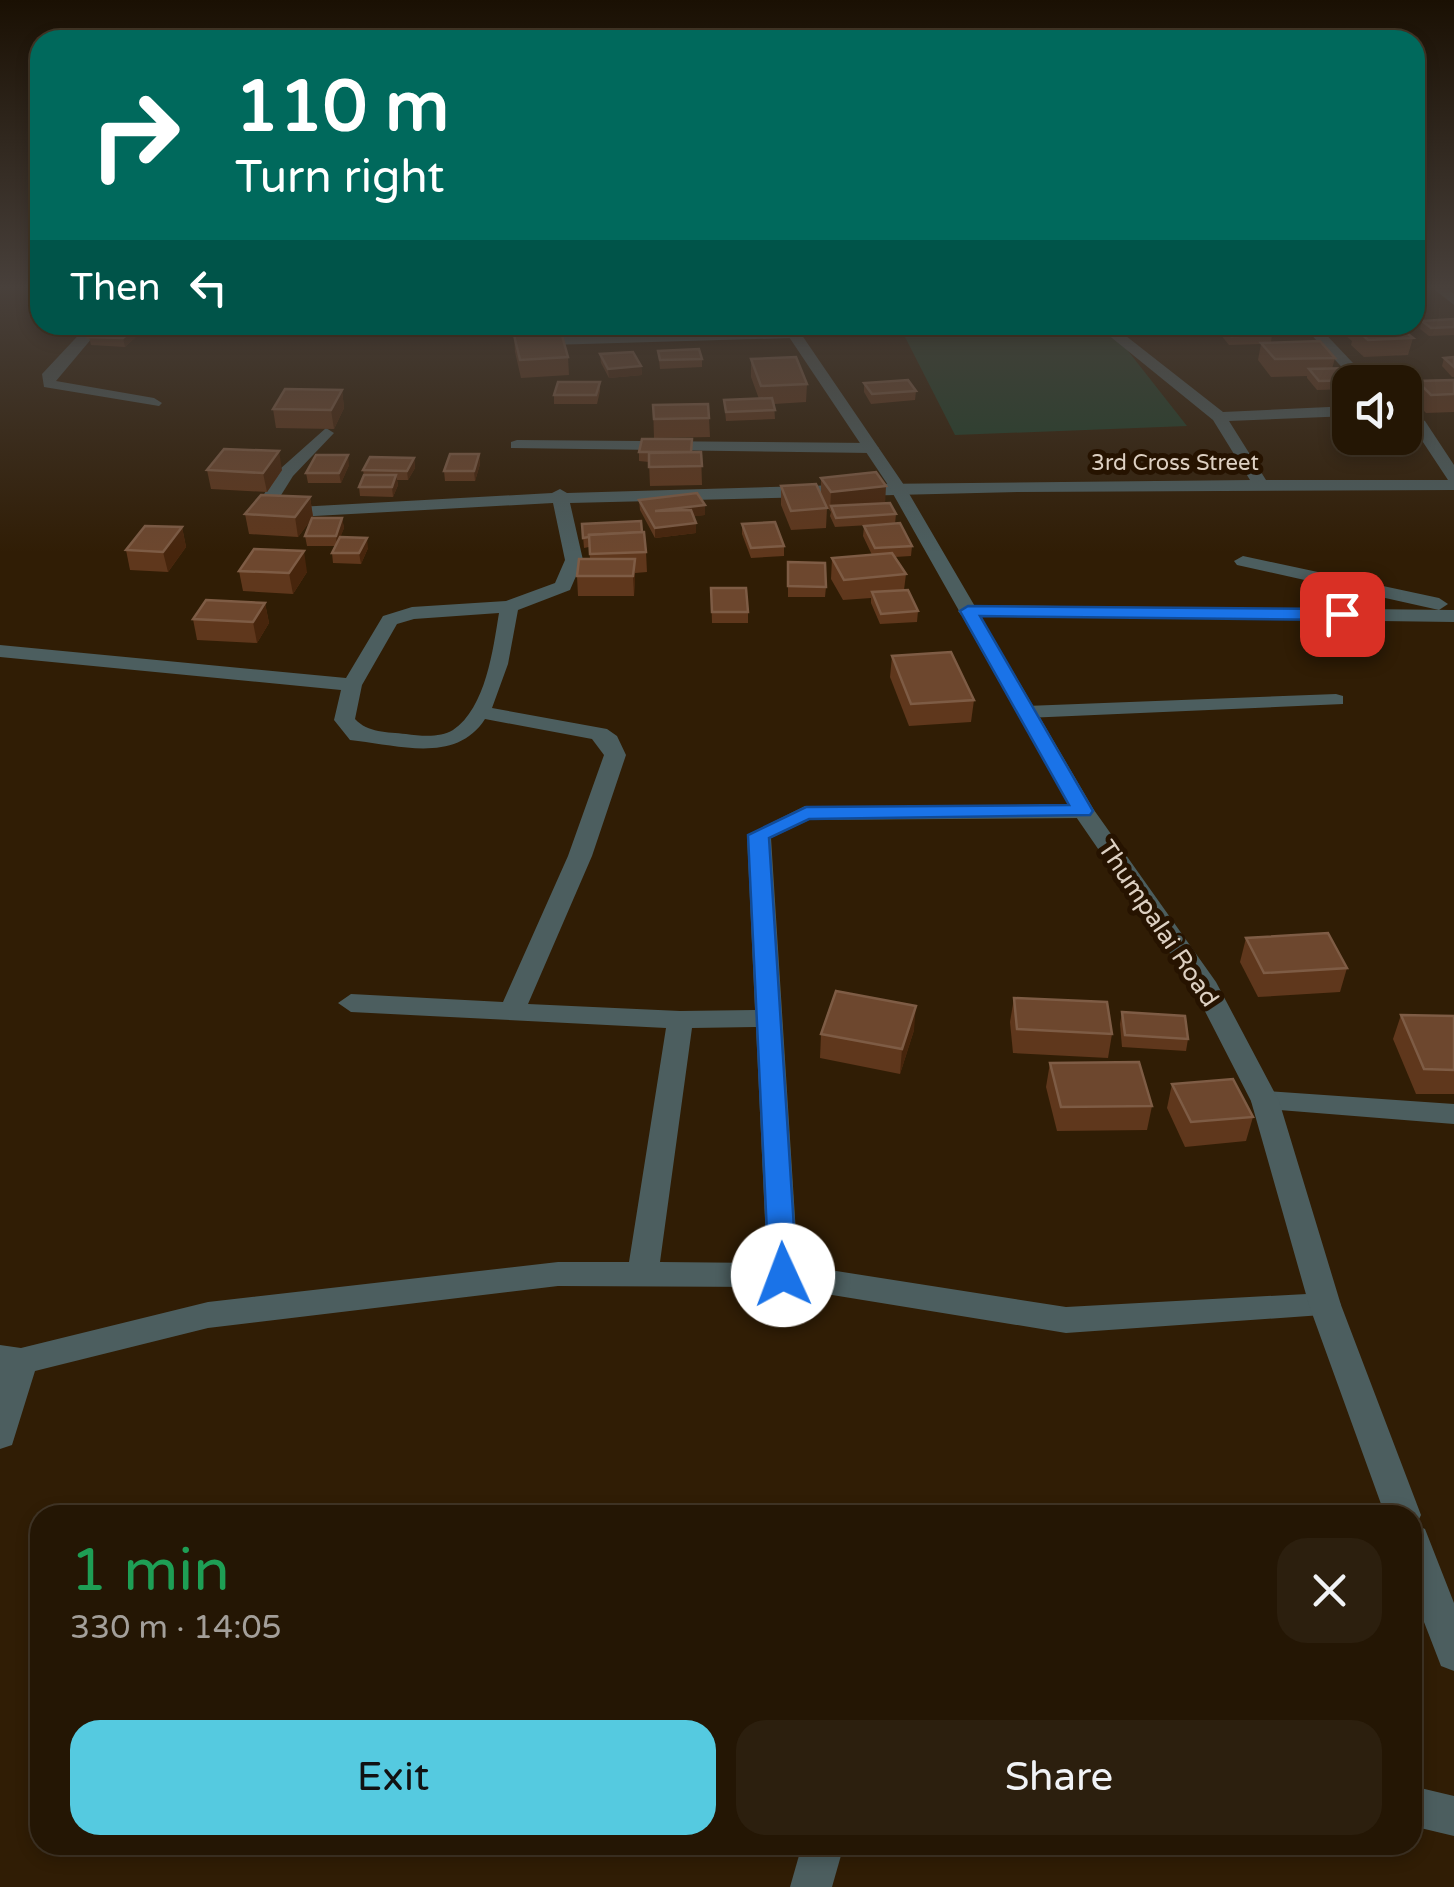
<!DOCTYPE html>
<meta charset="utf-8">
<style>
:root{--surface:#241604;--page:#2c1f0e;--text:#f1f3f6;--muted:#a39f9a;--line:#413526;--accent:#55cae0}
body{margin:0;font-family:"Varela Round",sans-serif;background:var(--page);color:var(--text);height:100vh;display:flex;flex-direction:column;font-size:38px;white-space:nowrap}
*{box-sizing:border-box;margin:0}
p{font-size:32px;color:var(--muted)}
.icon{flex:none;width:55px;height:55px;fill:none;stroke:currentColor;stroke-width:2;stroke-linecap:round;stroke-linejoin:round}
.map{position:relative;flex:1;overflow:hidden}
.panel{position:absolute;left:30px;top:1505px;width:1392px;height:350px;display:flex;flex-direction:column;background:var(--surface);border-radius:30px;box-shadow:0 5px 15px #0003,0 0 0 2px var(--line)}
.panel>*{flex:none}
.hud{position:absolute;left:30px;top:30px;width:1395px;height:305px;border-radius:30px;box-shadow:0 5px 15px #0003,0 0 0 2px var(--line);background:#00695c;color:#fff;overflow:hidden}
.buttons{position:absolute;left:1332px;top:365px;display:grid;gap:20px}
.buttons a{display:grid;place-items:center;width:90px;height:90px;border-radius:20px;background:var(--surface);box-shadow:0 5px 15px #0003,0 0 0 2px var(--line);font-size:50px}
.pin{position:absolute;display:grid;place-items:center;width:85px;height:85px;color:#fff;margin:-42px;border-radius:20px;box-shadow:0 5px 15px #0006}
.me{position:absolute;width:110px;margin:-55px;rotate:358deg;stroke-linejoin:round;filter:drop-shadow(0 0 8px #0008)}
.turn{display:flex;align-items:center;gap:35px;height:210px;padding:0 40px;font-size:45px}
.turn .icon{width:130px;height:130px;stroke-width:2.5}
.turn b{display:block;font-size:70px;line-height:85px}
.then{display:flex;align-items:center;height:95px;padding:0 40px;background:#0003;gap:20px;font-size:38px}
.round{display:grid;place-items:center;flex:none;width:105px;height:105px;border-radius:30px;background:var(--page)}
.overview{display:flex;align-items:center;justify-content:space-between;height:170px;padding:0 40px}
h1{font-size:60px;font-weight:600;line-height:75px;color:#1e9e55}
.action{display:flex;gap:20px;margin-top:auto;padding:20px 40px}
.action a{flex:1;height:115px;border-radius:30px;background:var(--accent);color:#111;font-size:40px;font-weight:600;line-height:115px;text-align:center}
.action a+a{background:var(--page);color:var(--text)}
.map>svg:first-child{display:block}
</style>
<div class="map">
<svg width="1454" height="1887" viewBox="0 0 1454 1887">
<rect width="100%" height="100%" fill="#301d05"/>
<path fill="#1e402a" d="M 1110,328 L 1187,426 L 955,435 L 904,335 Z"/>
<g fill="none" stroke-linecap="round" stroke-linejoin="round">
<g fill="#4c5e5f" fill-rule="evenodd">
<path d="M 1434,289 L 1448,289 L 1454,294 L 1454,305 Z"/>
<path d="M 88,325 L 103,325 L 56,381 L 154,398 L 162,403 L 159,406 L 44,387 L 42,374 Z"/>
<path d="M 524,325 L 538,325 L 551,337 L 794,330 L 801,334 L 794,338 L 549,345 L 530,337 Z"/>
<path d="M 1096,325 L 1112,325 L 1223,412 L 1350,406 L 1350,416 L 1229,421 L 1266,480 L 1448,480 L 1413,427 L 1405,423 L 1405,412 L 1425,421 L 1454,465 L 1454,490 L 1019,492 L 570,503 L 583,560 L 570,590 L 518,610 L 508,664 L 492,708 L 607,729 L 617,736 L 626,755 L 592,856 L 528,1004 L 680,1011 L 755,1010 L 747,835 L 805,806 L 1091,806 L 1094,811 L 1091,816 L 1083,818 L 809,820 L 771,838 L 798,1265 L 1066,1307 L 1325,1293 L 1336,1296 L 1341,1305 L 1336,1314 L 1066,1333 L 783,1287 L 558,1286 L 208,1328 L 35,1371 L 12,1445 L 0,1449 L 0,1345 L 21,1348 L 208,1302 L 558,1262 L 629,1262 L 666,1028 L 351,1012 L 338,1003 L 351,994 L 503,1002 L 568,856 L 604,755 L 592,739 L 485,719 C 457,763 401,746 358,741 L 350,740 L 334,720 L 341,690 L 0,657 L 0,645 L 346,678 L 383,616 L 412,607 L 506,601 L 555,583 L 565,560 L 553,503 L 296,517 L 262,506 L 259,502 L 280,469 L 326,428 L 334,433 L 293,476 L 278,500 L 298,507 L 552,493 L 560,489 L 567,493 L 875,484 L 1250,480 L 1213,420 ZM 499,613 C 493,649 486,708 453,730 C 440,738 421,736 406,734 C 387,732 368,733 355,719 L 362,685 L 397,624 L 414,619 ZM 756,1027 L 767,1263 L 660,1262 L 692,1028 Z"/>
<path d="M 1302,325 L 1317,325 L 1371,382 L 1356,382 Z"/>
<path d="M 517,440 L 871,443 L 879,448 L 871,453 L 511,448 L 511,442 Z"/>
<path d="M 1243,556 L 1439,598 L 1448,604 L 1439,610 L 1237,565 L 1234,561 Z"/>
<path d="M 968,605 L 1454,610 L 1454,622 L 961,615 L 958,611 Z"/>
<path d="M 1336,694 L 1343,696 L 1343,704 L 1026,718 L 1016,712 L 1026,706 Z"/>
<path d="M 1265,1091 L 1454,1104 L 1454,1124 L 1255,1108 L 1251,1101 L 1255,1094 Z"/>
<path d="M 1412,1786 L 1454,1796 L 1454,1836 L 1412,1826 Z"/>
<path d="M 802,1845 L 844,1845 L 832,1887 L 790,1887 Z"/>
</g>
<path fill="#4c5e5f" fill-rule="evenodd" d="M 781,325 L 795,325 L 904,485 L 1094,810 L 1216,982 L 1279,1101 L 1341,1305 L 1421,1515 L 1416,1525 L 1425,1529 L 1454,1603 L 1454,1671 L 1441,1666 L 1412,1591 L 1412,1515 L 1385,1515 L 1309,1305 L 1251,1101 L 1191,984 L 1072,811 L 888,485 Z"/>
</g>
<g fill="#5f371c">
<path d="M 1454,319 L 1454,335 L 1429,336 L 1420,329 L 1422,321 Z"/>
<path d="M 328,325 L 374,325 L 372,333 L 329,334 Z"/>
<path d="M 1144,325 L 1188,325 L 1187,334 L 1151,335 Z"/>
<path d="M 1336,325 L 1401,325 L 1400,328 L 1413,338 L 1408,355 L 1364,357 L 1351,345 L 1352,341 L 1336,327 Z"/>
<path d="M 1222,326 L 1272,335 L 1271,342 L 1335,358 L 1332,369 L 1364,380 L 1364,382 L 1350,382 L 1350,389 L 1317,390 L 1307,378 L 1307,376 L 1271,377 L 1258,360 L 1261,344 L 1229,345 L 1221,335 Z"/>
<path d="M 140,333 L 125,347 L 91,345 L 89,337 Z"/>
<path d="M 514,335 L 568,357 L 569,375 L 521,378 L 515,352 Z"/>
<path d="M 658,351 L 702,359 L 702,367 L 660,369 Z"/>
<path d="M 600,354 L 641,366 L 642,375 L 609,378 L 601,363 Z"/>
<path d="M 1454,357 L 1454,377 L 1452,377 L 1442,366 L 1444,358 Z"/>
<path d="M 751,359 L 807,384 L 806,402 L 774,404 L 775,419 L 726,421 L 724,400 L 759,399 L 751,377 Z"/>
<path d="M 1454,380 L 1454,412 L 1426,413 L 1413,399 L 1417,381 Z"/>
<path d="M 600,382 L 600,391 L 597,404 L 554,404 L 554,395 Z"/>
<path d="M 864,383 L 916,391 L 915,400 L 871,404 L 864,392 Z"/>
<path d="M 342,390 L 344,408 L 334,429 L 276,428 L 273,409 Z"/>
<path d="M 653,405 L 709,418 L 710,437 L 654,438 Z"/>
<path d="M 639,452 L 701,452 L 702,485 L 650,486 L 649,462 L 639,461 Z"/>
<path d="M 479,454 L 480,464 L 475,481 L 445,481 L 444,471 Z"/>
<path d="M 414,458 L 415,468 L 408,480 L 397,480 L 398,485 L 393,497 L 360,496 L 359,487 L 364,475 L 363,470 Z"/>
<path d="M 349,465 L 341,483 L 308,483 L 306,473 Z"/>
<path d="M 207,470 L 282,470 L 267,492 L 211,489 Z"/>
<path d="M 821,478 L 885,503 L 896,514 L 895,524 L 912,546 L 911,556 L 895,557 L 906,574 L 904,590 L 918,611 L 917,622 L 880,624 L 871,603 L 871,598 L 843,600 L 831,579 L 832,558 L 872,555 L 863,536 L 864,526 L 887,524 L 835,527 L 830,516 L 831,512 L 825,504 L 827,508 L 826,528 L 791,530 L 781,505 L 781,486 L 821,495 Z"/>
<path d="M 310,497 L 313,517 L 298,537 L 249,534 L 245,514 Z"/>
<path d="M 639,500 L 705,515 L 694,516 L 696,533 L 655,538 L 640,510 Z"/>
<path d="M 342,518 L 344,528 L 340,537 L 368,548 L 361,564 L 333,563 L 332,553 L 335,546 L 307,546 L 305,536 Z"/>
<path d="M 582,524 L 646,552 L 647,572 L 635,573 L 634,596 L 578,596 L 577,576 L 590,559 L 589,547 L 584,548 Z"/>
<path d="M 742,524 L 784,546 L 784,556 L 751,558 L 742,534 Z"/>
<path d="M 182,527 L 186,547 L 168,572 L 130,570 L 126,550 Z"/>
<path d="M 788,562 L 826,587 L 825,597 L 788,597 Z"/>
<path d="M 239,571 L 307,572 L 293,594 L 243,591 Z"/>
<path d="M 711,588 L 748,612 L 748,623 L 712,623 Z"/>
<path d="M 265,603 L 269,623 L 257,643 L 197,640 L 193,619 Z"/>
<path d="M 892,656 L 974,700 L 971,722 L 909,726 L 890,677 Z"/>
<path d="M 1246,938 L 1347,968 L 1340,992 L 1258,997 L 1240,962 Z"/>
<path d="M 1014,998 L 1112,1034 L 1108,1058 L 1013,1053 L 1010,1022 Z"/>
<path d="M 1122,1012 L 1188,1039 L 1186,1051 L 1122,1047 L 1120,1024 Z"/>
<path d="M 1401,1015 L 1454,1016 L 1454,1094 L 1416,1094 L 1393,1039 Z"/>
<path d="M 914,1030 L 900,1074 L 820,1058 L 821,1034 Z"/>
<path d="M 1050,1063 L 1152,1106 L 1147,1130 L 1057,1131 L 1046,1087 Z"/>
<path d="M 1172,1084 L 1253,1117 L 1246,1141 L 1185,1147 L 1167,1108 Z"/>
</g>
<g fill="#47250c">
<path d="M 139,325 L 140,333 L 125,347 L 123,338 Z"/>
<path d="M 641,366 L 642,375 L 609,378 L 608,369 Z"/>
<path d="M 342,390 L 344,408 L 334,429 L 331,410 Z"/>
<path d="M 279,451 L 282,470 L 267,492 L 263,473 Z"/>
<path d="M 479,454 L 480,464 L 475,481 L 474,471 Z"/>
<path d="M 348,455 L 349,465 L 341,483 L 339,473 Z"/>
<path d="M 414,458 L 415,468 L 408,480 L 407,471 Z"/>
<path d="M 396,475 L 398,485 L 393,497 L 392,487 Z"/>
<path d="M 886,486 L 885,506 L 831,506 L 830,512 L 831,492 Z"/>
<path d="M 310,497 L 313,517 L 298,537 L 295,517 Z"/>
<path d="M 705,505 L 705,515 L 656,521 L 655,511 Z"/>
<path d="M 342,518 L 344,528 L 337,546 L 336,536 Z"/>
<path d="M 696,523 L 696,533 L 655,538 L 655,528 Z"/>
<path d="M 182,527 L 186,547 L 168,572 L 163,552 Z"/>
<path d="M 367,538 L 368,548 L 361,564 L 359,553 Z"/>
<path d="M 304,551 L 307,572 L 293,594 L 289,573 Z"/>
<path d="M 635,559 L 635,579 L 634,596 L 633,576 Z"/>
<path d="M 265,603 L 269,623 L 257,643 L 253,622 Z"/>
<path d="M 916,1006 L 914,1030 L 900,1074 L 902,1049 Z"/>
</g>
<g fill="#6d472e" stroke="#7e5c45" stroke-width="2.5">
<path d="M 1454,319 L 1454,327 L 1431,328 L 1422,321 Z"/>
<path d="M 103,325 L 138,325 L 123,338 L 89,337 Z"/>
<path d="M 1263,325 L 1272,335 L 1231,336 L 1222,326 Z"/>
<path d="M 1398,326 L 1413,338 L 1368,340 L 1355,328 Z"/>
<path d="M 561,332 L 568,357 L 520,360 L 514,335 Z"/>
<path d="M 1320,341 L 1335,358 L 1275,359 L 1261,343 Z"/>
<path d="M 699,349 L 702,359 L 660,360 L 658,351 Z"/>
<path d="M 633,352 L 641,366 L 608,369 L 600,354 Z"/>
<path d="M 796,357 L 807,384 L 761,386 L 751,359 Z"/>
<path d="M 1454,357 L 1454,367 L 1444,358 Z"/>
<path d="M 1354,368 L 1364,380 L 1319,381 L 1309,369 Z"/>
<path d="M 908,380 L 916,391 L 872,394 L 864,383 Z"/>
<path d="M 1454,380 L 1454,394 L 1431,395 L 1417,381 Z"/>
<path d="M 558,382 L 600,382 L 596,395 L 554,395 Z"/>
<path d="M 285,389 L 342,390 L 331,410 L 273,409 Z"/>
<path d="M 772,398 L 775,410 L 726,412 L 724,400 Z"/>
<path d="M 708,404 L 709,418 L 654,419 L 653,405 Z"/>
<path d="M 642,439 L 692,439 L 691,452 L 639,452 Z"/>
<path d="M 224,449 L 279,451 L 263,473 L 207,470 Z"/>
<path d="M 701,452 L 702,466 L 649,467 L 649,453 Z"/>
<path d="M 450,454 L 479,454 L 474,471 L 444,471 Z"/>
<path d="M 316,455 L 348,455 L 339,473 L 306,473 Z"/>
<path d="M 370,457 L 414,458 L 407,471 L 363,470 Z"/>
<path d="M 876,472 L 886,486 L 831,492 L 821,478 Z"/>
<path d="M 364,475 L 396,475 L 392,487 L 359,487 Z"/>
<path d="M 816,484 L 827,508 L 791,511 L 781,486 Z"/>
<path d="M 697,493 L 705,505 L 655,511 L 691,510 L 696,523 L 655,528 L 639,500 Z"/>
<path d="M 261,495 L 310,497 L 295,517 L 245,514 Z"/>
<path d="M 890,503 L 896,514 L 836,518 L 831,506 Z"/>
<path d="M 312,518 L 342,518 L 336,536 L 305,536 Z"/>
<path d="M 641,521 L 642,532 L 589,535 L 589,537 L 583,538 L 582,524 Z"/>
<path d="M 775,522 L 784,546 L 751,548 L 742,524 Z"/>
<path d="M 900,523 L 912,546 L 875,548 L 864,526 Z"/>
<path d="M 145,526 L 182,527 L 163,552 L 126,550 Z"/>
<path d="M 644,532 L 646,552 L 590,554 L 589,535 Z"/>
<path d="M 340,537 L 367,538 L 359,553 L 332,553 Z"/>
<path d="M 254,549 L 304,551 L 289,573 L 239,571 Z"/>
<path d="M 892,553 L 906,574 L 844,580 L 832,558 Z"/>
<path d="M 579,559 L 635,559 L 633,576 L 577,576 Z"/>
<path d="M 788,562 L 825,563 L 826,587 L 788,586 Z"/>
<path d="M 711,588 L 746,588 L 748,612 L 712,612 Z"/>
<path d="M 908,590 L 918,611 L 881,614 L 872,592 Z"/>
<path d="M 206,600 L 265,603 L 253,622 L 193,619 Z"/>
<path d="M 951,652 L 974,700 L 911,704 L 892,656 Z"/>
<path d="M 1328,933 L 1347,968 L 1264,973 L 1246,938 Z"/>
<path d="M 836,991 L 916,1006 L 902,1049 L 821,1034 Z"/>
<path d="M 1014,998 L 1107,1002 L 1112,1034 L 1017,1029 Z"/>
<path d="M 1122,1012 L 1185,1016 L 1188,1039 L 1125,1035 Z"/>
<path d="M 1401,1015 L 1454,1016 L 1454,1070 L 1424,1069 Z"/>
<path d="M 1139,1062 L 1152,1106 L 1061,1107 L 1050,1063 Z"/>
<path d="M 1233,1079 L 1253,1117 L 1191,1122 L 1172,1084 Z"/>
</g>
<linearGradient id="sky" x2="0" y2="1"><stop stop-color="#1a1003"/><stop offset="0.52" stop-color="#48403b"/><stop offset="1" stop-color="#48403b" stop-opacity="0"/></linearGradient>
<rect width="1454" height="553" fill="url(#sky)"/>
<path fill="#1a73e8" stroke="#114b97" stroke-width="2.5" d="M 968,606 L 1342,609 L 1351,614 L 1342,620 L 980,616 L 1093,811 L 1090,815 L 809,819 L 769,838 L 797,1275 L 793,1283 L 773,1283 L 769,1275 L 748,835 L 806,807 L 1069,805 L 960,611 Z"/>
<g text-anchor="middle" stroke-width="10" stroke-linejoin="round" paint-order="stroke">
<g font-size="22" fill="#ddd0c2" stroke="#261300">
<text x="1175" y="470">3rd Cross Street</text>
</g>
<g font-size="25" fill="#ddd0c2" stroke="#261300">
<text transform="translate(1159 923) rotate(56)" y="9">Thumpalai Road</text>
</g>
</g>
</svg>
<div class="buttons">
<a><svg class="icon" aria-label="sound" viewBox="0 0 24 24"><path d="M4 9h4l5-4v14l-5-4H4zM17 9q2 3 0 6"/></svg></a>
</div>
<div class="pin" style="left:1342px;top:614px;background:#d93025"><svg class="icon" aria-label="arrive" viewBox="0 0 24 24"><path d="M6 21V4h12l-3 4 3 4H6"/></svg></div>
<svg class="me" style="left:783px;top:1275px" viewBox="-20 -20 40 40"><circle r="19" fill="#fff"/><path d="M0-13L10 11 0 6-10 11z" fill="#1a73e8"/></svg>
<div class="hud">
<div class="turn"><svg class="icon" aria-label="right" viewBox="0 0 24 24"><path d="M7 20v-9h11M14 6l5 5-5 5"/></svg><div><b>110 m</b>Turn right</div></div>
<div class="then">Then<svg class="icon" aria-label="left" viewBox="0 0 24 24"><path d="M17 20v-9H6M10 6l-5 5 5 5"/></svg></div>
</div>
<section class="panel">
<div class="overview"><div><h1>1 min</h1><p>330 m · 14:05</p></div><a class="round"><svg class="icon" aria-label="close" viewBox="0 0 24 24"><path d="M6 6l12 12M18 6L6 18"/></svg></a></div>
<div class="action"><a>Exit</a><a>Share</a></div>
</section>
</div>
